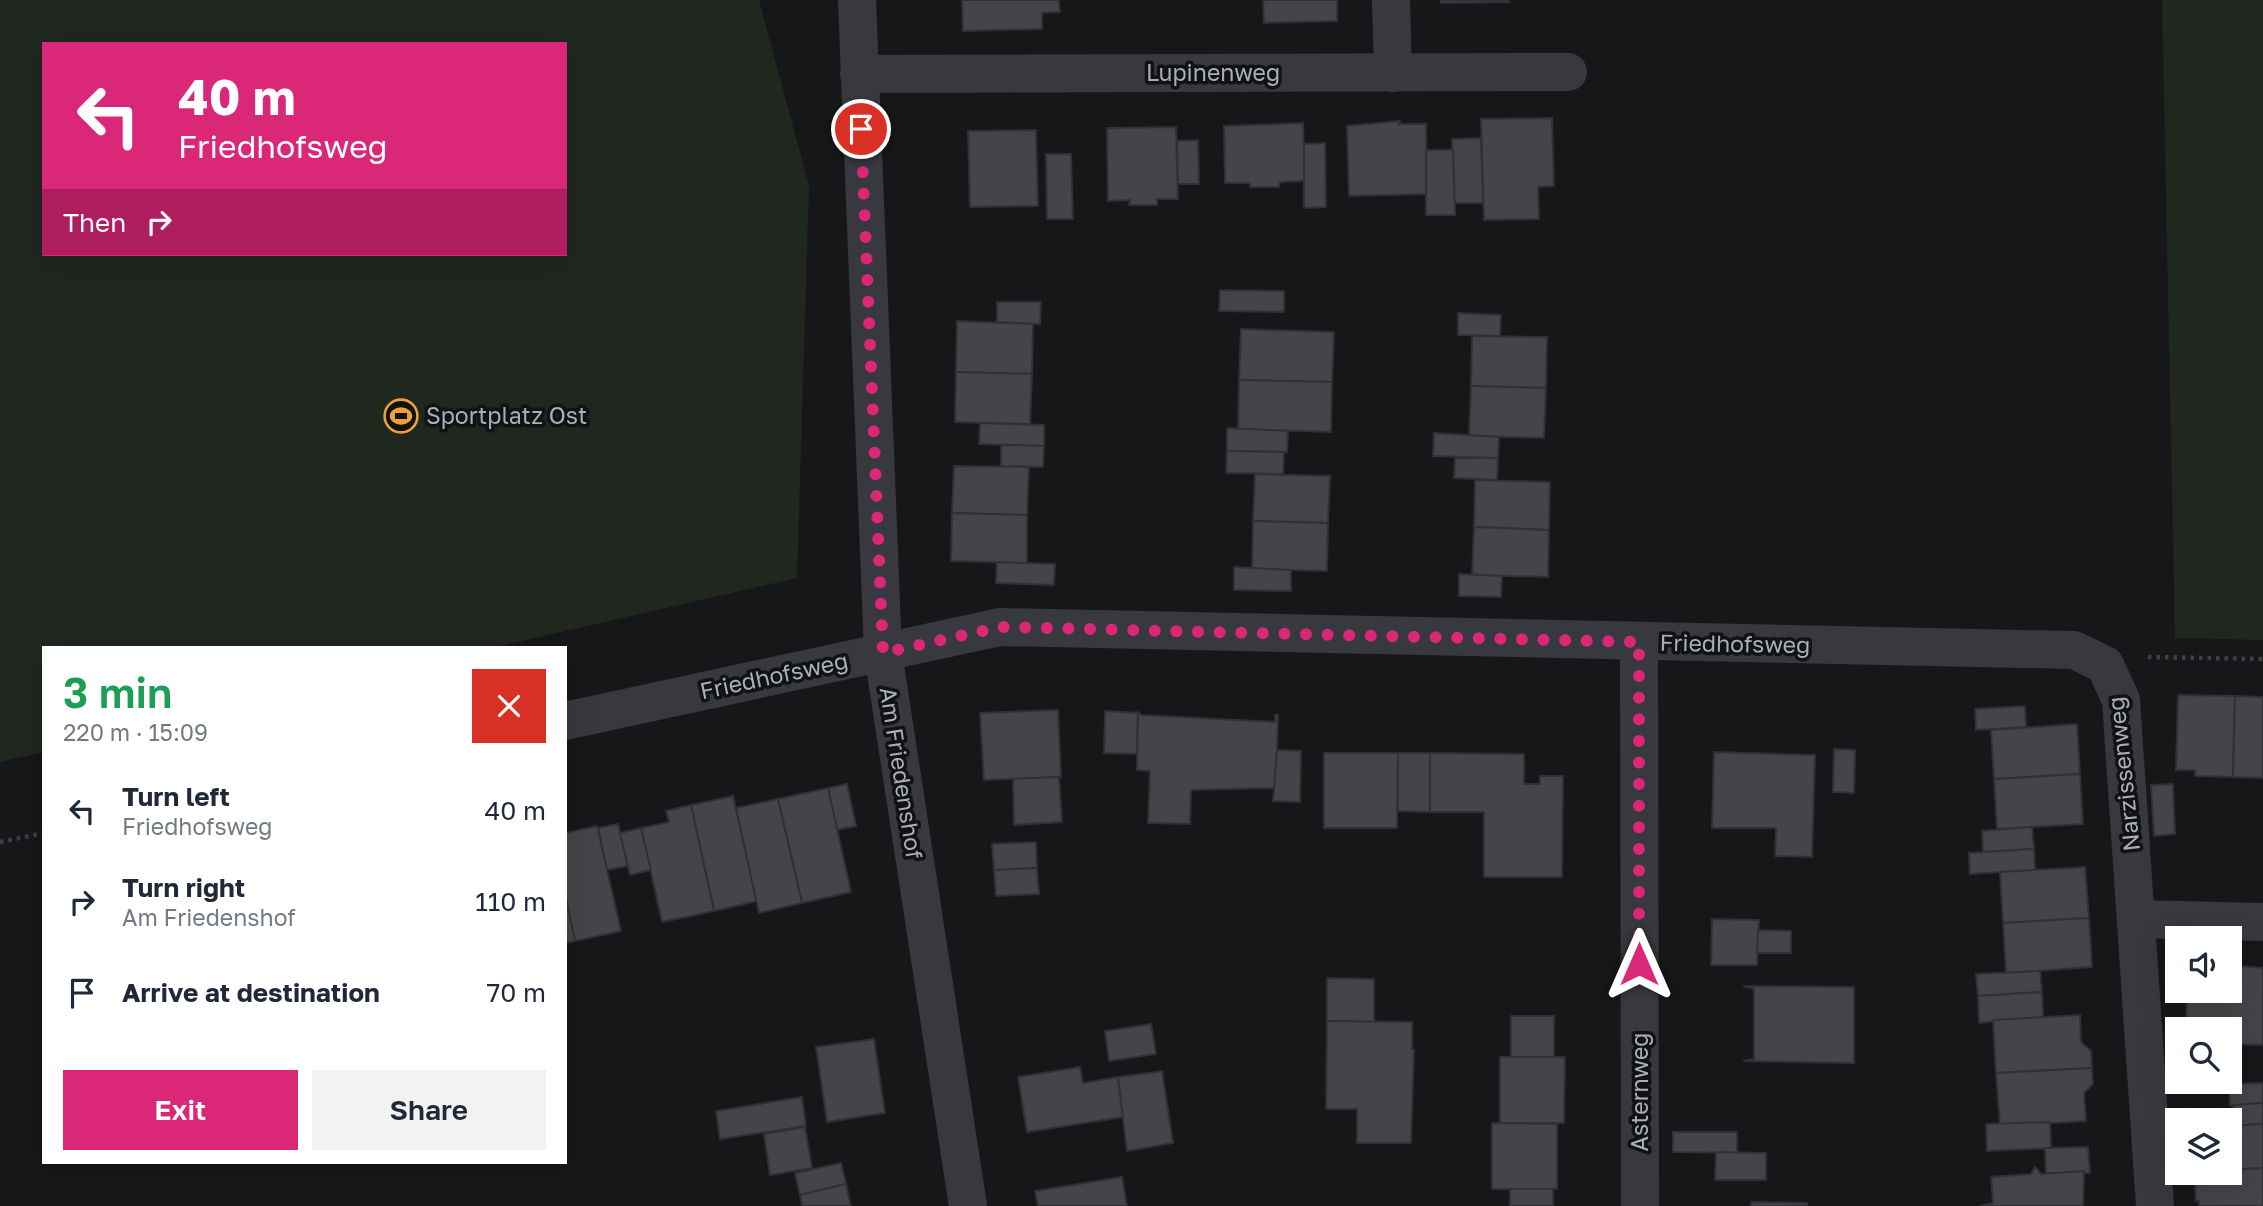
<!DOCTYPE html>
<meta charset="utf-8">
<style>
:root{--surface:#fff;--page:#f2f2f3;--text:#1f2937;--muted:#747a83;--accent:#db2777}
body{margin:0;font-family:"Golos Text",sans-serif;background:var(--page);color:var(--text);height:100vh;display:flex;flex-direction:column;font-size:26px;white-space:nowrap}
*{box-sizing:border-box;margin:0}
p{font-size:23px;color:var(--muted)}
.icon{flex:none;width:38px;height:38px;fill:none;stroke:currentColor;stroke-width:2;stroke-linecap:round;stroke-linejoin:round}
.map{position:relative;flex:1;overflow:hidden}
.drawer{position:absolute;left:42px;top:646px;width:525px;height:518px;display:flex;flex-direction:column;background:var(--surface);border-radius:0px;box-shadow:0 7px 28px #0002}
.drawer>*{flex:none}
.guide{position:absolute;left:42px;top:42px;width:525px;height:214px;border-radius:0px;box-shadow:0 7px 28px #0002;background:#db2777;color:#fff;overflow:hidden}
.tools{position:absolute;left:2165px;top:926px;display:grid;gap:14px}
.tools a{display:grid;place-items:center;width:77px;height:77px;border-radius:0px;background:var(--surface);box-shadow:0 7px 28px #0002;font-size:35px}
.pin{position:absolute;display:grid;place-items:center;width:60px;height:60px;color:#fff;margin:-30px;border:4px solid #fff;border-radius:50%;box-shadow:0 2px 7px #0007}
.me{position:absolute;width:77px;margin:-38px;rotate:0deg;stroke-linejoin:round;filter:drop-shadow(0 0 5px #0008)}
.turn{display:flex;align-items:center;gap:24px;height:147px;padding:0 21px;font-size:32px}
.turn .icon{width:91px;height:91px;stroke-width:2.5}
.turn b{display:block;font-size:49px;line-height:60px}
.then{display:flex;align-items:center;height:66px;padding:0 21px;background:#0003;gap:14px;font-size:26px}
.round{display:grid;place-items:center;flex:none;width:74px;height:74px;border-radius:0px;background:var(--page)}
.headline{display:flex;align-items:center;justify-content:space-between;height:119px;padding:0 21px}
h1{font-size:42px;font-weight:600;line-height:52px;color:#1e9e55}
.cta{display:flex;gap:14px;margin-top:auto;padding:14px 21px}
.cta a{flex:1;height:80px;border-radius:0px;background:var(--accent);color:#fff;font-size:28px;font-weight:600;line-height:80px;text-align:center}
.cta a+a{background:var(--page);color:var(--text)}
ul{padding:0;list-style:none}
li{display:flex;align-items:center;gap:21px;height:91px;padding:0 21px}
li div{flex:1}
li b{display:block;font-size:26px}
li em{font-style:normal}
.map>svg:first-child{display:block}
</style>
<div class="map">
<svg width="2263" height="1206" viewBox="0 0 2263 1206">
<rect width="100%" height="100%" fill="#171719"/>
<g fill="#1f271f" fill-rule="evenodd">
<path d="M 0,0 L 759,0 L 809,186 L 797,578 L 496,647 L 44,648 L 44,752 L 0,762 ZM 44,44 L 565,44 L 565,254 L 44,254 Z"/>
<path d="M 2162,0 L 2263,0 L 2263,640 L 2175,638 Z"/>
</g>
<g fill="#434549" stroke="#313135" stroke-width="2">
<path d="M 962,0 L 1059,0 L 1060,12 L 1042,13 L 1042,29 L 963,31 Z"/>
<path d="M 1263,0 L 1337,0 L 1337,21 L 1264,23 Z"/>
<path d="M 1441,0 L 1509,0 L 1509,2 L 1441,3 Z"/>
<path d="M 1552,118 L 1554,186 L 1538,187 L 1539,219 L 1484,220 L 1481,119 Z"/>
<path d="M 1400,121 L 1399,124 L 1426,124 L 1427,194 L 1349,196 L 1347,126 Z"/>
<path d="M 1303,123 L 1305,181 L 1280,182 L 1279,187 L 1250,187 L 1250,183 L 1225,183 L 1224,126 Z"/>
<path d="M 1176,127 L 1178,199 L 1157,199 L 1157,205 L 1129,205 L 1130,200 L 1108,201 L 1107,128 Z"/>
<path d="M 1036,130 L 1038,206 L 970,207 L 968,131 Z"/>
<path d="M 1481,138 L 1483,203 L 1454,203 L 1452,139 Z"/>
<path d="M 1198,140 L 1199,184 L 1178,184 L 1177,141 Z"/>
<path d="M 1325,143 L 1326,207 L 1304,208 L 1304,144 Z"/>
<path d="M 1426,150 L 1453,150 L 1455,215 L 1426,215 Z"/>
<path d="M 1046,154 L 1071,154 L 1073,219 L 1047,219 Z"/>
<path d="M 1220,290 L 1284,291 L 1284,312 L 1219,311 Z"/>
<path d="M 997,302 L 1041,302 L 1040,324 L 997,322 Z"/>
<path d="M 1458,313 L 1501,315 L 1500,336 L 1458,335 Z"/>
<path d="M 957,321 L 1033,324 L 1032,374 L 956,372 Z"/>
<path d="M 1241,329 L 1334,332 L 1332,382 L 1239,380 Z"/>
<path d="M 1472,336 L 1547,337 L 1546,388 L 1471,386 Z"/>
<path d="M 956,372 L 1032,374 L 1030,424 L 955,422 Z"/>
<path d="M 1239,380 L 1332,382 L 1331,432 L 1238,429 Z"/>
<path d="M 1471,386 L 1546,388 L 1544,438 L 1469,436 Z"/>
<path d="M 980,423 L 1044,425 L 1044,446 L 979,444 Z"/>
<path d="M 1227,428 L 1288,431 L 1287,452 L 1227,451 Z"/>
<path d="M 1434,433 L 1499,437 L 1498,458 L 1433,456 Z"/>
<path d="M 1001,445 L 1044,446 L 1043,467 L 1001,466 Z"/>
<path d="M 1227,451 L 1284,452 L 1283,474 L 1226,473 Z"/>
<path d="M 1455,458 L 1498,458 L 1497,480 L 1454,478 Z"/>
<path d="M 954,466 L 1029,467 L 1027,515 L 952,513 Z"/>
<path d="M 1255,474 L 1330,476 L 1328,523 L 1253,521 Z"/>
<path d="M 1475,480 L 1550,482 L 1549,530 L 1474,527 Z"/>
<path d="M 952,513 L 1027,515 L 1027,563 L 951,561 Z"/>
<path d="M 1253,521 L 1328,523 L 1327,571 L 1252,569 Z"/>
<path d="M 1474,527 L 1549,530 L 1548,577 L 1472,575 Z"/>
<path d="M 997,562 L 1055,564 L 1054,585 L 996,583 Z"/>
<path d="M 1234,567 L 1291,570 L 1291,591 L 1234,590 Z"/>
<path d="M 1459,574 L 1502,576 L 1501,597 L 1459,596 Z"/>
<path d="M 2178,695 L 2235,696 L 2233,777 L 2195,776 L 2195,770 L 2176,770 Z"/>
<path d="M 2235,696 L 2263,697 L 2263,778 L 2233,777 Z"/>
<path d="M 2025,706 L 2026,727 L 1976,730 L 1975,709 Z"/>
<path d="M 1058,710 L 1061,777 L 984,780 L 980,713 Z"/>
<path d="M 1105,711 L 1138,713 L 1137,754 L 1104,753 Z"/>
<path d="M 1138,712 L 1141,715 L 1275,722 L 1275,715 L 1278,715 L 1276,788 L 1191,790 L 1190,824 L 1148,823 L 1150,771 L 1137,770 Z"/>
<path d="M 2077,724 L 2080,774 L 1994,779 L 1991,730 Z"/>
<path d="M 1834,749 L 1855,750 L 1854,793 L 1833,792 Z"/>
<path d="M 1277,750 L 1301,751 L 1300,802 L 1273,801 Z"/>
<path d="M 1714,752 L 1815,755 L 1812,857 L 1775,856 L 1776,828 L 1712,828 Z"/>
<path d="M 1324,753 L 1398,753 L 1397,828 L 1324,828 Z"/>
<path d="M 1398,753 L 1430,753 L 1430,812 L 1398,811 Z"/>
<path d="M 1430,753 L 1524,754 L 1524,784 L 1540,784 L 1540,776 L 1563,776 L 1562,877 L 1484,877 L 1484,812 L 1430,812 Z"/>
<path d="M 2080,774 L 2083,824 L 1997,829 L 1994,779 Z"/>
<path d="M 1059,777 L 1062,822 L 1014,825 L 1013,779 Z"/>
<path d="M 847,784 L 856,826 L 837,830 L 828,788 Z"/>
<path d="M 2173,784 L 2175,834 L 2154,836 L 2151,785 Z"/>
<path d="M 828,788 L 851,892 L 802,903 L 778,799 Z"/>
<path d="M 733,796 L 757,901 L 714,911 L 691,805 Z"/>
<path d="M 778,799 L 802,903 L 759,913 L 736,808 Z"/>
<path d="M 691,805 L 714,911 L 662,922 L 641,828 L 669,822 L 666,811 Z"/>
<path d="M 618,824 L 628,866 L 607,870 L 598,828 Z"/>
<path d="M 597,826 L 621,931 L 575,941 L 565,895 L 565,833 Z"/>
<path d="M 2032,827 L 2034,849 L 1983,852 L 1982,831 Z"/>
<path d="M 641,828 L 651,870 L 630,875 L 620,833 Z"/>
<path d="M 1036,842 L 1037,868 L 994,870 L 992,844 Z"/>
<path d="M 2034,849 L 2035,870 L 1970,874 L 1969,853 Z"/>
<path d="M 2085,867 L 2089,918 L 2003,923 L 2000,872 Z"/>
<path d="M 1037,868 L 1039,894 L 996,896 L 994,870 Z"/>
<path d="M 565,895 L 575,941 L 565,943 Z"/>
<path d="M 2089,918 L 2092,967 L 2006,973 L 2003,923 Z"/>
<path d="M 1712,919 L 1759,920 L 1757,965 L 1711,965 Z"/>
<path d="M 1758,930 L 1791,931 L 1791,953 L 1757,953 Z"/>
<path d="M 2230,965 L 2263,968 L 2263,1045 L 2230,1044 L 2230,1029 L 2186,1029 L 2187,990 L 2230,990 Z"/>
<path d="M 2040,971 L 2042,992 L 1978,996 L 1976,974 Z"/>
<path d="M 1327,978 L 1374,979 L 1374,1022 L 1327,1021 Z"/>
<path d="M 1743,986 L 1854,987 L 1854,1063 L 1743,1061 L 1754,1059 L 1754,989 Z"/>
<path d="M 2042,992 L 2043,1017 L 1979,1023 L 1978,996 Z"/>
<path d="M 2080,1015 L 2081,1042 L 2091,1051 L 2092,1068 L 1996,1073 L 1993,1020 Z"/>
<rect x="1511" y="1016" width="43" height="41"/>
<path d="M 1327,1021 L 1412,1022 L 1412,1049 L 1414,1050 L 1411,1143 L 1357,1143 L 1357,1109 L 1326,1109 Z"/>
<path d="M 1151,1024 L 1156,1054 L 1109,1061 L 1105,1031 Z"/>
<path d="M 874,1039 L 885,1113 L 827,1122 L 816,1047 Z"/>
<path d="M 1500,1057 L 1565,1057 L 1564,1123 L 1500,1123 Z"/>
<path d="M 1080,1067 L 1083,1083 L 1118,1077 L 1124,1117 L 1027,1132 L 1018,1077 Z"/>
<path d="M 2092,1068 L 2093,1084 L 2084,1093 L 2086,1121 L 2000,1126 L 1996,1073 Z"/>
<path d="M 1162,1071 L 1173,1143 L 1127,1151 L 1118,1077 Z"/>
<path d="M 2263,1083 L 2263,1103 L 2230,1106 L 2229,1084 Z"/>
<path d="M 802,1097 L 806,1126 L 720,1139 L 716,1111 Z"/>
<path d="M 2263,1103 L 2263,1124 L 2234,1126 L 2233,1105 Z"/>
<path d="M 2050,1122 L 2051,1148 L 1987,1151 L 1986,1124 Z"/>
<path d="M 1492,1123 L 1557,1124 L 1557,1189 L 1492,1189 Z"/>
<path d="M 2263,1124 L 2263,1168 L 2230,1170 L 2230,1126 Z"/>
<path d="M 805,1127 L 812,1168 L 770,1175 L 764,1134 Z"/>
<path d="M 1673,1132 L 1737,1132 L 1737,1153 L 1673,1152 Z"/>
<path d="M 2088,1147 L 2090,1173 L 2046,1173 L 2045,1148 Z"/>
<path d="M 1716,1152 L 1766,1153 L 1766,1180 L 1715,1180 Z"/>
<path d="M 841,1163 L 846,1184 L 800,1195 L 795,1173 Z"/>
<path d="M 2035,1167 L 2041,1174 L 2084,1171 L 2083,1206 L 1980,1206 L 1993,1203 L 1991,1177 L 2031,1174 Z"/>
<path d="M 2263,1168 L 2263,1206 L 2199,1206 L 2199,1201 L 2196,1201 L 2194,1172 Z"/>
<path d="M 1122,1177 L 1127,1206 L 1038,1206 L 1035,1191 Z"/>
<path d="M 846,1184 L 851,1206 L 802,1206 L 800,1195 Z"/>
<rect x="1510" y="1189" width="43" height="17"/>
<path d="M 1751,1202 L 1807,1203 L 1807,1206 L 1751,1206 Z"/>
</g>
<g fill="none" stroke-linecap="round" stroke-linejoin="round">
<g stroke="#3e4145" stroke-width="4.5" stroke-dasharray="3.5 5" stroke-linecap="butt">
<path d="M 2148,657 L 2263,659"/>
<path d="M 0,842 L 44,833"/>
</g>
<g stroke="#38393e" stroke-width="38">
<path d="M 857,0 L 883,653 L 968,1206"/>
<path d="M 1391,0 L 1393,73"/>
<path d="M 859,74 L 1568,72"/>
<path d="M 1639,642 L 1640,1206"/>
<path d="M 565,721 L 1000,627 L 2074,650 L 2105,665 L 2121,700 L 2155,1206"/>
<path d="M 2138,919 L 2263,922"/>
</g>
</g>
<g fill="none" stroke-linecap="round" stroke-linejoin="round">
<path stroke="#db2777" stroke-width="12" stroke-dasharray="0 21.6" d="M 861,129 L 883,653 L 1000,627 L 1639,642 L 1639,964"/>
</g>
<defs>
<symbol id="stadium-ring" viewBox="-11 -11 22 22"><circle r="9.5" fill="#121214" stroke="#efa138" stroke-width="1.5"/><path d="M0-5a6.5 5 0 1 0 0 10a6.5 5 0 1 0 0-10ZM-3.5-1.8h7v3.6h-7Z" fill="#efa138"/></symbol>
</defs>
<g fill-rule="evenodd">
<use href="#stadium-ring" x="382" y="397" width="38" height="38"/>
</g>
<g text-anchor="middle" stroke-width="7" stroke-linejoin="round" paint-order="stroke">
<g font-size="23" fill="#a9afb9" stroke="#121214">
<text x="1213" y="81">Lupinenweg</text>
<text transform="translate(1735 644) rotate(1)" y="8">Friedhofsweg</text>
<text transform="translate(774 676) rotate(-12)" y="8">Friedhofsweg</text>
<text transform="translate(901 773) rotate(81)" y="8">Am Friedenshof</text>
<text transform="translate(2124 774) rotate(-96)" y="8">Narzissenweg</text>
<text transform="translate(1640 1092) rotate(-90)" y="8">Asternweg</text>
</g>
<g font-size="23" fill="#a9afb9" stroke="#121214" text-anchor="start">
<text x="426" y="424">Sportplatz Ost</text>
</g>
</g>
</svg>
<div class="tools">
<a><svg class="icon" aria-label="sound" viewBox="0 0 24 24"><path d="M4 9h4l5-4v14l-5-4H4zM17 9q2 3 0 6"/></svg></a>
<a><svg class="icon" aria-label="search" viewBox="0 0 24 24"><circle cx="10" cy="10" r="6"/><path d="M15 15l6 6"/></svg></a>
<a><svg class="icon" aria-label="layers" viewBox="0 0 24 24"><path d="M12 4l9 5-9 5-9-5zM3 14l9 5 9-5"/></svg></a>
</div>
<div class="pin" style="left:861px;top:129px;background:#d93025"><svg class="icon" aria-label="arrive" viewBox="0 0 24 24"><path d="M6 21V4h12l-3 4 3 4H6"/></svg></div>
<svg class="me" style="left:1639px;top:964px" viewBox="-20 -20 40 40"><path d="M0-17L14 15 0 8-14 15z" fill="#db2777" stroke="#fff" stroke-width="4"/></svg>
<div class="guide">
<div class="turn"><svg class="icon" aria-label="left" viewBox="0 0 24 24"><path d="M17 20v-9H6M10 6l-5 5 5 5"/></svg><div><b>40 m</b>Friedhofsweg</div></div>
<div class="then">Then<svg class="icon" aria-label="right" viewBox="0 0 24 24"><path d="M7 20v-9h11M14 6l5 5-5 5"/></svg></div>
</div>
<section class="drawer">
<div class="headline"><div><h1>3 min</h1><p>220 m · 15:09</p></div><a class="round" style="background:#d93025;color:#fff"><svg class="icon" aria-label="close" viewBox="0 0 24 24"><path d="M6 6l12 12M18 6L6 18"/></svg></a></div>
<ul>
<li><svg class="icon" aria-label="left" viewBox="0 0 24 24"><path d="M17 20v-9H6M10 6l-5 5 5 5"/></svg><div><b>Turn left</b><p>Friedhofsweg</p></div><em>40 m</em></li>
<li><svg class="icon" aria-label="right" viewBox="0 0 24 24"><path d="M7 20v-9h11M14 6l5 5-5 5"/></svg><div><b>Turn right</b><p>Am Friedenshof</p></div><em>110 m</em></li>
<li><svg class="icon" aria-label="arrive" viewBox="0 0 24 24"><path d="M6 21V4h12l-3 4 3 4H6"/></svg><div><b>Arrive at destination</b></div><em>70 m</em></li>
</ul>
<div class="cta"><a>Exit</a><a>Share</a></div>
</section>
</div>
